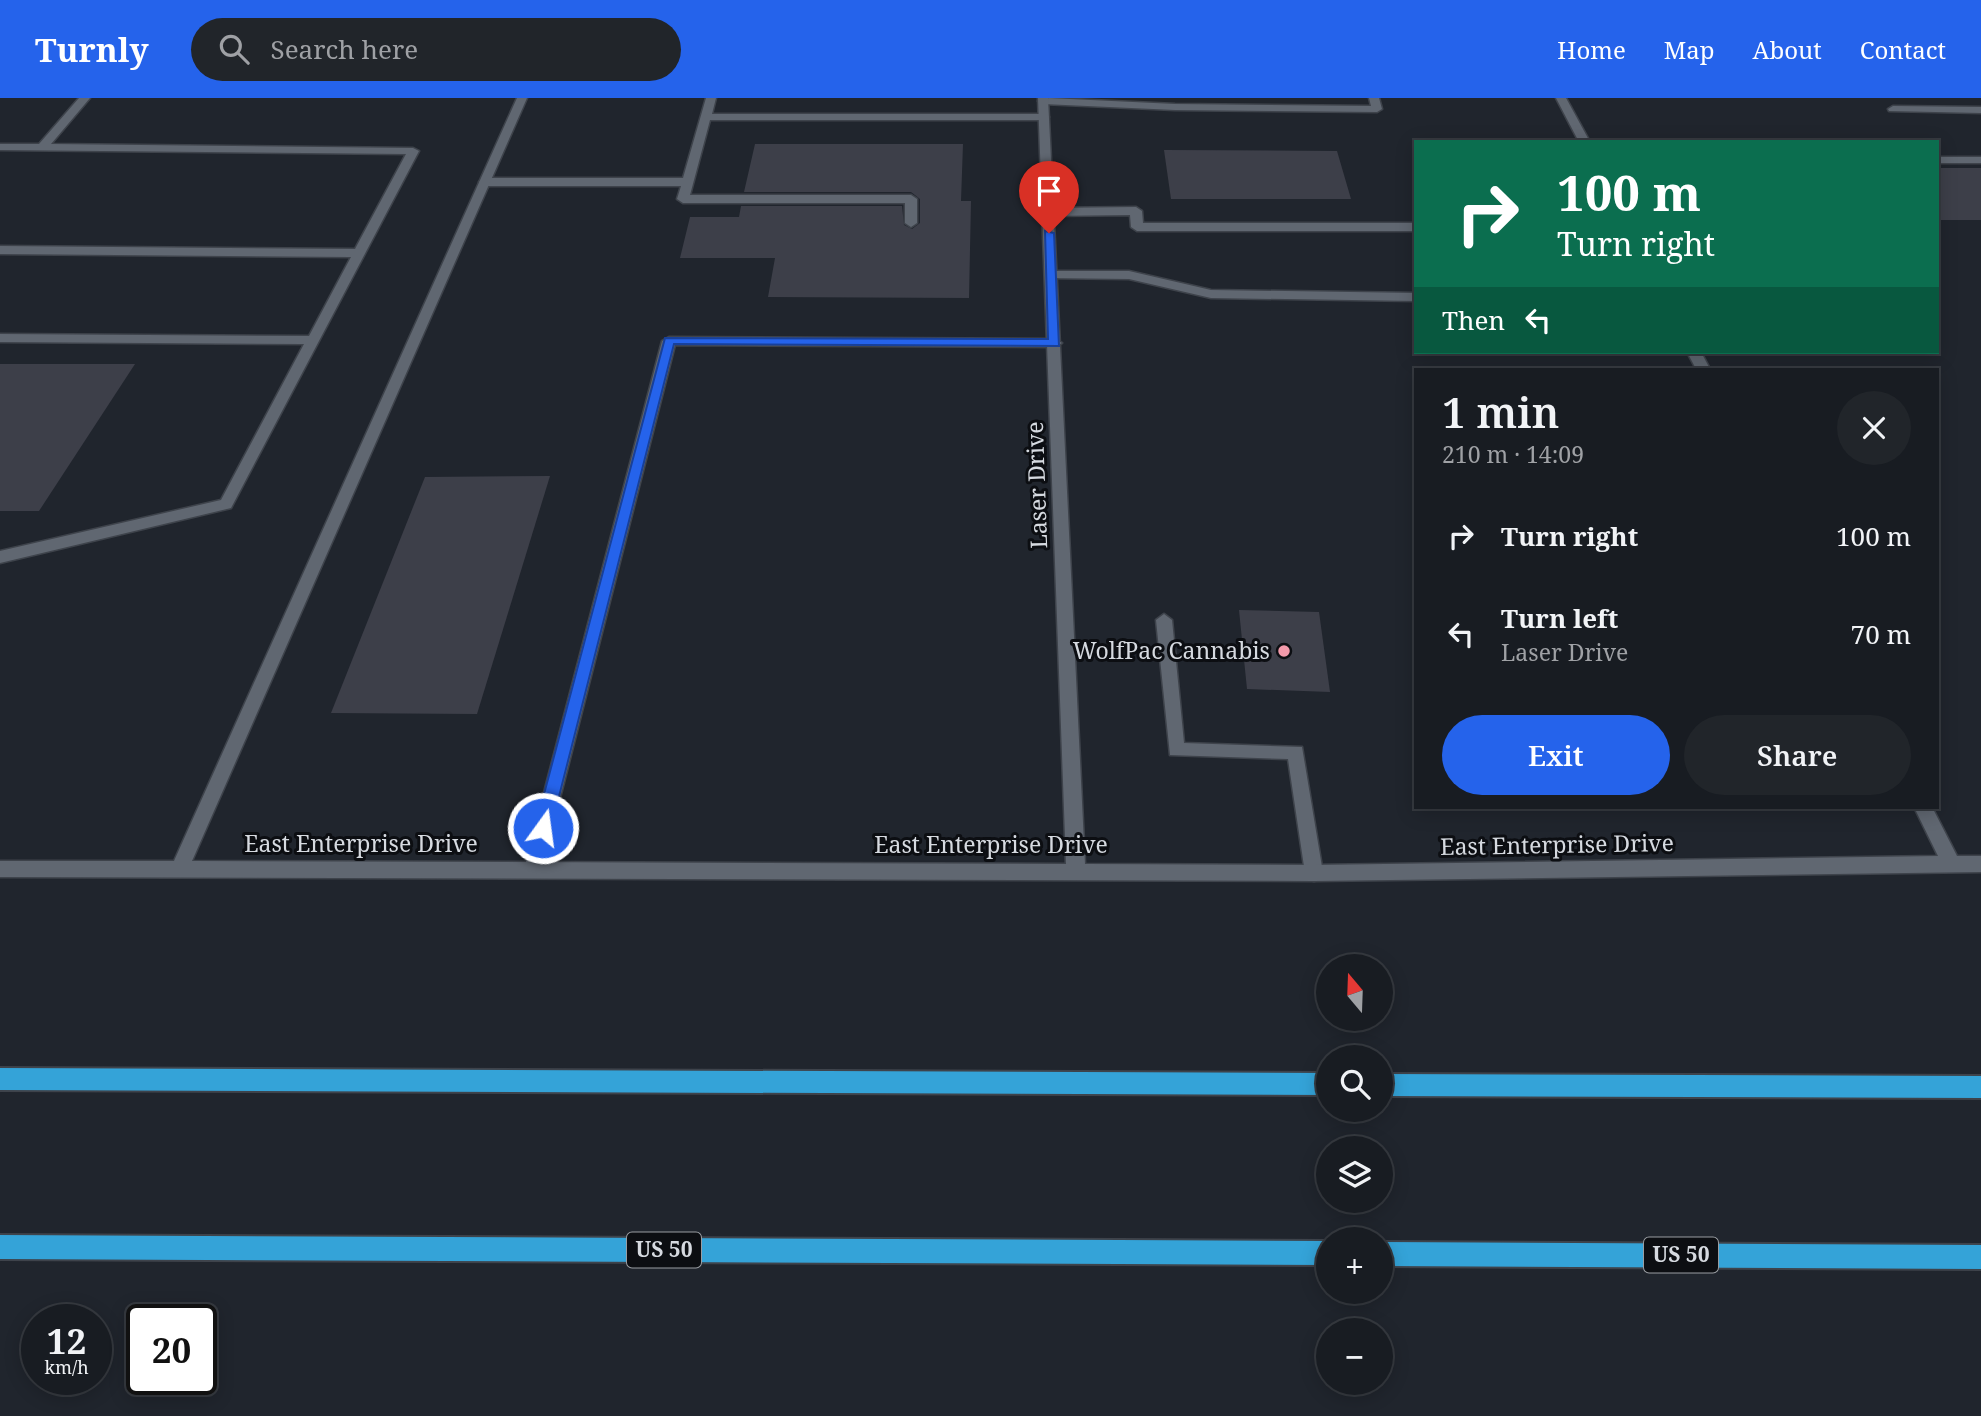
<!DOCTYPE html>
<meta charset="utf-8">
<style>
:root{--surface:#181c22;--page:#21252a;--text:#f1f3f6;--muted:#9fa1a5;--line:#363a40;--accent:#2563eb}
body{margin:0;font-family:"Noto Serif",serif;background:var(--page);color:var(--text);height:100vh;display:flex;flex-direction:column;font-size:26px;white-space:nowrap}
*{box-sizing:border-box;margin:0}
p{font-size:23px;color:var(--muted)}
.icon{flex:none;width:38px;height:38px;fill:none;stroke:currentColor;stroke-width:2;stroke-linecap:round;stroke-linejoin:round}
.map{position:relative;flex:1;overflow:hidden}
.drawer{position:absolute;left:1414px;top:270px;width:525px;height:441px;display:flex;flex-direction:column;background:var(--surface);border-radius:0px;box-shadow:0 4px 18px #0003,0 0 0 2px var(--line)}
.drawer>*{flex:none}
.banner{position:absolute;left:1414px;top:42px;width:525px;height:214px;border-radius:0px;box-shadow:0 4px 18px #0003,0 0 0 2px var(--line);background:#0b6e4f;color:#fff;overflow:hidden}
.needle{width:46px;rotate:341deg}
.tools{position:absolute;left:1316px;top:856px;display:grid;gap:14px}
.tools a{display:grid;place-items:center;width:77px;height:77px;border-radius:50%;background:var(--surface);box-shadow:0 4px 18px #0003,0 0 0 2px var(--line);font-size:35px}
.speed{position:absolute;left:21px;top:1206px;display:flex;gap:14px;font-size:35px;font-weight:700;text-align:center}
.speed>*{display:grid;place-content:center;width:91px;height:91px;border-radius:50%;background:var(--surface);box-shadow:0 4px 18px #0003,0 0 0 2px var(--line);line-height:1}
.speed small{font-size:18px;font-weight:400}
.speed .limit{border:4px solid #111;border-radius:10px;background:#fff;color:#111}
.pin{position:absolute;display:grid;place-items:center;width:60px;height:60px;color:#fff;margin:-72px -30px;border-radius:50% 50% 50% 0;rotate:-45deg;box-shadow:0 0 7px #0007}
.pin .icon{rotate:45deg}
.me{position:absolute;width:77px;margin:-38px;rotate:14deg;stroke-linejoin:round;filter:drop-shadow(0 0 5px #0008)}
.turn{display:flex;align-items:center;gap:24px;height:147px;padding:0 28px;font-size:32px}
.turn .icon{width:91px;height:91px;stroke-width:2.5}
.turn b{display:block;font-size:49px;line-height:60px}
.then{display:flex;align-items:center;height:66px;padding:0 28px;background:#0003;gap:14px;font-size:26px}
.round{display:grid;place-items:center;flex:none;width:74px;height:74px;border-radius:37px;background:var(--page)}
.headline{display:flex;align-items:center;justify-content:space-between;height:119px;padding:0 28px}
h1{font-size:42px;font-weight:600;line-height:52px}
.action{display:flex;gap:14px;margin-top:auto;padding:14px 28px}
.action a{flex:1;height:80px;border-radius:42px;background:var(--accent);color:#fff;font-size:28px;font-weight:600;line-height:80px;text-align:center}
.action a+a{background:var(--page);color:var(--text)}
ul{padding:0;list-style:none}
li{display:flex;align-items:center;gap:21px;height:98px;padding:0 28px}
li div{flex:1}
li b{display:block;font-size:26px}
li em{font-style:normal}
header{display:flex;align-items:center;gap:42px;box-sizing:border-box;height:98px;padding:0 35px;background:var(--accent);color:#fff}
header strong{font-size:33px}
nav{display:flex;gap:38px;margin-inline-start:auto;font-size:24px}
.search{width:490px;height:63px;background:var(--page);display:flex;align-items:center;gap:18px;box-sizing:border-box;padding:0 24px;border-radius:38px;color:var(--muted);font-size:26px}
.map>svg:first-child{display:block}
</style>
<header>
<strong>Turnly</strong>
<div class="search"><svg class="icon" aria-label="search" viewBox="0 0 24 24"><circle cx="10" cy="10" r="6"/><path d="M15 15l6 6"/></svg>Search here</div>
<nav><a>Home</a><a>Map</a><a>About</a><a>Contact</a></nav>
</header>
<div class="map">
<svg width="1981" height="1318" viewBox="0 0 1981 1318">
<rect width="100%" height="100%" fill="#20252d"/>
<g fill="#3d3f49">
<path d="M 755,46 L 963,46 L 961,103 L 971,103 L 969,200 L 768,199 L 775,160 L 680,160 L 690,119 L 739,119 L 741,108 L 902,108 L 904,127 L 912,131 L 920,125 L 920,101 L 911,94 L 744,94 Z"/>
<path d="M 1164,52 L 1337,53 L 1351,101 L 1171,101 Z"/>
<rect x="1937" y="70" width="44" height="52"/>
<path d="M 0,266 L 135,266 L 39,413 L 0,413 Z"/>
<path d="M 550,378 L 477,616 L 331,615 L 425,379 Z"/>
<path d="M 1239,512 L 1319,514 L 1330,594 L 1247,591 Z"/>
</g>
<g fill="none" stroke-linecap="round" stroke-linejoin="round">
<defs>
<g id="service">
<path d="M 79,0 L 90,0 L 51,46 L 413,50 L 419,53 L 231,410 L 0,465 L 0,453 L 221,402 L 304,246 L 0,244 L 0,236 L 309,238 L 351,159 L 0,156 L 0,148 L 355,151 L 406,56 L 0,52 L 0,46 L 39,46 Z"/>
<path d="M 706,0 L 716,0 L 712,16 L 1043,16 L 1049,19 L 1043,22 L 710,22 L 690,97 L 911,97 L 917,101 L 917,125 L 911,129 L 905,125 L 905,105 L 683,105 L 677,101 L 681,88 L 485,88 L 479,84 L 485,80 L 683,80 Z"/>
<path d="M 1049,0 L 1175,6 L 1371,8 L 1369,0 L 1379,0 L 1382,11 L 1377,14 L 1175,12 L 1043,6 L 1038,3 Z"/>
<path d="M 1893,8 L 1981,9 L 1981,15 L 1889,13 L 1888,11 Z"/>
<rect x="1937" y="59" width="44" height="6"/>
<path d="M 1136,109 L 1142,113 L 1143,125 L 1416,125 L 1416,133 L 1137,133 L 1131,129 L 1130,117 L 1048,118 L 1042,114 L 1048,110 Z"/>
<path d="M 1051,173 L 1129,173 L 1211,192 L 1416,195 L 1416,203 L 1211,200 L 1129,181 L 1047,180 L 1045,177 Z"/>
<path d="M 669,239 L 1055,241 L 1062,245 L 1055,249 L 675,247 L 542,771 L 540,777 L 533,779 L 526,777 L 524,771 L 662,243 Z"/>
<path d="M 1164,516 L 1172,522 L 1184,645 L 1302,649 L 1323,775 L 1321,781 L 1314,783 L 1307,781 L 1305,775 L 1288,661 L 1170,657 L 1156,522 Z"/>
</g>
<g id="minor">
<path d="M 517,0 L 527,0 L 192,763 L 1066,766 L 1038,0 L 1048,0 L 1085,766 L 1314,767 L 1938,758 L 1914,709 L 1932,709 L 1957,758 L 1981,758 L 1981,774 L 1314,783 L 0,779 L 0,763 L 174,763 Z"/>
<path d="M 1556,0 L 1566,0 L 1590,44 L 1579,44 Z"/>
<path d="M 1687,254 L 1701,254 L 1710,271 L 1696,271 Z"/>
</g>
<g id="trunk">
<path d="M 0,970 L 1328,975 L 1328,997 L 0,992 Z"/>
<path d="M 1381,976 L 1981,978 L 1981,1000 L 1381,998 Z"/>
<path d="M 0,1137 L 1328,1143 L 1328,1167 L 0,1161 Z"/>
<path d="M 1381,1144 L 1981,1147 L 1981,1171 L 1381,1168 Z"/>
</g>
</defs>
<use href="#service" stroke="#3e434b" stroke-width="3"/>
<use href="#minor" stroke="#3e434b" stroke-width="3"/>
<use href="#trunk" stroke="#3e434b" stroke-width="4"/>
<use href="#service" fill="#606771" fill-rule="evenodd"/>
<use href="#minor" fill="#606771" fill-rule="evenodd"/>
<use href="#trunk" fill="#34a3d8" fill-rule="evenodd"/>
</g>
<path fill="#2563eb" stroke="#184099" stroke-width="2" d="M 1045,133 L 1054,135 L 1059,248 L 674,246 L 551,730 L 549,735 L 543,737 L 537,735 L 535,730 L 665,240 L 1048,241 Z"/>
<circle fill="#f39aab" stroke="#0c0e12" stroke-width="2.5" cx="1284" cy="553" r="7"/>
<g text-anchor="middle" stroke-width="6" stroke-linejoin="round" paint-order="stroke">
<g fill="#0c0e12" stroke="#999da2" stroke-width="2">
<rect x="627" y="1134.5" width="74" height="35" rx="5"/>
<rect x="1644" y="1139.5" width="74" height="35" rx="5"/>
</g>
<g font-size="21" font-weight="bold" fill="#d6dae0">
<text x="664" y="1159">US 50</text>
<text x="1681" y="1164">US 50</text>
</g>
<g font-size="23" fill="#d6dae0" stroke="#0c0e12">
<text transform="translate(1037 387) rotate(-92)" y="8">Laser Drive</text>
<text x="361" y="754">East Enterprise Drive</text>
<text x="991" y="755">East Enterprise Drive</text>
<text transform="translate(1557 747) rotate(-1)" y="8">East Enterprise Drive</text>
</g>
<g font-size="23" fill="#d6dae0" stroke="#0c0e12" text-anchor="end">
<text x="1270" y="561">WolfPac Cannabis</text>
</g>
</g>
</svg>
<div class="tools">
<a><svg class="needle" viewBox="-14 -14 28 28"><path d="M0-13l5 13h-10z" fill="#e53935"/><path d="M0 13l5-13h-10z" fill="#9fa1a5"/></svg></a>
<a><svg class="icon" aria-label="search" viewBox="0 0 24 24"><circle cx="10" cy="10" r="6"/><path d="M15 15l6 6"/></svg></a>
<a><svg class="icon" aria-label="layers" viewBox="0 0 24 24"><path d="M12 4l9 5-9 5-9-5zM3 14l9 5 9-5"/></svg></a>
<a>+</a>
<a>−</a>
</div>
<div class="speed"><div>12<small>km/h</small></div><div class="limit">20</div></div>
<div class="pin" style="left:1049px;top:135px;background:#d93025"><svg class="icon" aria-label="arrive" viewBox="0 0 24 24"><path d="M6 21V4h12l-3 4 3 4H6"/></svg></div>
<svg class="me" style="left:543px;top:730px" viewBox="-20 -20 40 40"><circle r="17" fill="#2563eb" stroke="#fff" stroke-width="3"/><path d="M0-11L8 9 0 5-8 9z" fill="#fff"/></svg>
<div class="banner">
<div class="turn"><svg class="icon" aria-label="right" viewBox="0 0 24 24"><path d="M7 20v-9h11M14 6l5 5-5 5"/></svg><div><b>100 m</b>Turn right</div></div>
<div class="then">Then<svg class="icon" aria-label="left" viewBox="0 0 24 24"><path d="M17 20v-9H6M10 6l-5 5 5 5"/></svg></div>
</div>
<section class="drawer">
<div class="headline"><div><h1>1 min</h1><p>210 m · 14:09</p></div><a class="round"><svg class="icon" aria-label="close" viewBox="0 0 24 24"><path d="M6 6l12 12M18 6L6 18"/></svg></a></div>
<ul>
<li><svg class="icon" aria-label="right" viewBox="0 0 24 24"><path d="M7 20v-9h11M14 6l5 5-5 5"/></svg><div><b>Turn right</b></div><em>100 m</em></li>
<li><svg class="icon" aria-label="left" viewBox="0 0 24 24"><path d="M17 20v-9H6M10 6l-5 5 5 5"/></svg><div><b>Turn left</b><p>Laser Drive</p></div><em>70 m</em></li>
</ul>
<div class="action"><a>Exit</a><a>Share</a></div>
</section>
</div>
